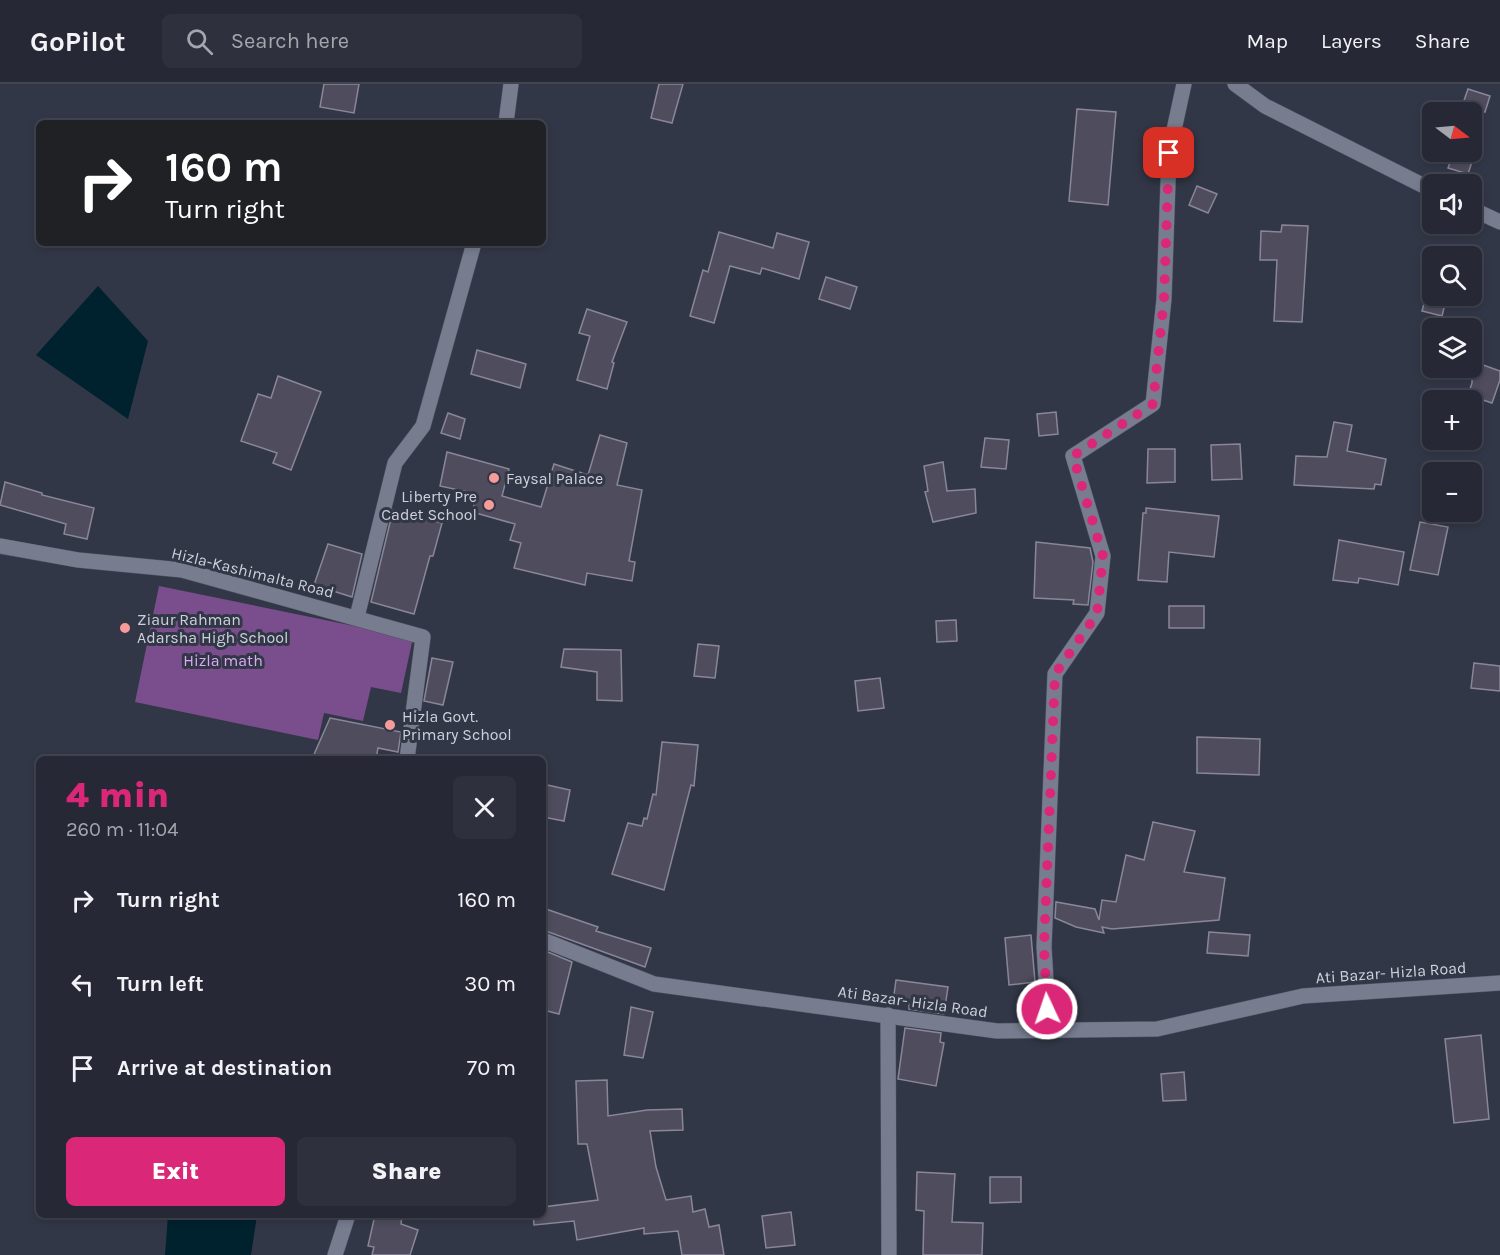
<!DOCTYPE html>
<meta charset="utf-8">
<style>
:root{--surface:#262935;--page:#2e313d;--text:#f1f3f6;--muted:#a4a6ad;--line:#424550;--accent:#db2777}
body{margin:0;font-family:Karla,sans-serif;background:var(--page);color:var(--text);height:100vh;display:flex;flex-direction:column;font-size:22px;white-space:nowrap}
*{box-sizing:border-box;margin:0}
p{font-size:20px;color:var(--muted)}
.icon{flex:none;width:33px;height:33px;fill:none;stroke:currentColor;stroke-width:2;stroke-linecap:round;stroke-linejoin:round}
.map{position:relative;flex:1;overflow:hidden}
.panel{position:absolute;left:36px;top:672px;width:510px;height:462px;display:flex;flex-direction:column;background:var(--surface);border-radius:9px;box-shadow:0 3px 9px #0003,0 0 0 2px var(--line)}
.panel>*{flex:none}
.guide{position:absolute;left:36px;top:36px;width:510px;height:126px;border-radius:9px;box-shadow:0 3px 9px #0003,0 0 0 2px var(--line);background:#202124;color:#fff;overflow:hidden}
.needle{width:39px;rotate:106deg}
.tools{position:absolute;left:1422px;top:18px;display:grid;gap:12px}
.tools a{display:grid;place-items:center;width:60px;height:60px;border-radius:9px;background:var(--surface);box-shadow:0 3px 9px #0003,0 0 0 2px var(--line);font-size:30px}
.pin{position:absolute;display:grid;place-items:center;width:51px;height:51px;color:#fff;margin:-26px;border-radius:12px;box-shadow:0 3px 9px #0006}
.me{position:absolute;width:66px;margin:-33px;rotate:357deg;stroke-linejoin:round;filter:drop-shadow(0 0 4px #0008)}
.turn{display:flex;align-items:center;gap:21px;height:126px;padding:0 30px;font-size:27px}
.turn .icon{width:78px;height:78px;stroke-width:2.5}
.turn b{display:block;font-size:42px;line-height:51px}
.round{display:grid;place-items:center;flex:none;width:63px;height:63px;border-radius:9px;background:var(--page)}
.summary{display:flex;align-items:center;justify-content:space-between;height:102px;padding:0 30px}
h1{font-size:36px;font-weight:800;line-height:45px;color:var(--accent)}
.action{display:flex;gap:12px;margin-top:auto;padding:12px 30px}
.action a{flex:1;height:69px;border-radius:9px;background:var(--accent);color:#fff;font-size:24px;font-weight:800;line-height:69px;text-align:center}
.action a+a{background:var(--page);color:var(--text)}
ul{padding:0;list-style:none}
li{display:flex;align-items:center;gap:18px;height:84px;padding:0 30px}
li div{flex:1}
li b{display:block;font-size:22px}
li em{font-style:normal}
header{display:flex;align-items:center;gap:36px;box-sizing:border-box;height:84px;padding:0 30px;background:var(--surface);border-bottom:2px solid var(--line)}
header strong{font-size:28px}
nav{display:flex;gap:33px;margin-inline-start:auto;font-size:21px}
.search{width:420px;height:54px;background:var(--page);display:flex;align-items:center;gap:15px;box-sizing:border-box;padding:0 21px;border-radius:9px;color:var(--muted);font-size:22px}
.map>svg:first-child{display:block}
</style>
<header>
<strong>GoPilot</strong>
<div class="search"><svg class="icon" aria-label="search" viewBox="0 0 24 24"><circle cx="10" cy="10" r="6"/><path d="M15 15l6 6"/></svg>Search here</div>
<nav><a>Map</a><a>Layers</a><a>Share</a></nav>
</header>
<div class="map">
<svg width="1500" height="1171" viewBox="0 0 1500 1171">
<rect width="100%" height="100%" fill="#323747"/>
<path fill="#7a4d8d" d="M 159,502 L 413,554 L 401,609 L 371,603 L 363,637 L 324,629 L 318,656 L 135,618 Z"/>
<g fill="#00212e">
<path d="M 98,202 L 148,257 L 128,335 L 36,271 Z"/>
<path d="M 168,1131 L 257,1131 L 251,1171 L 165,1171 Z"/>
</g>
<g fill="#4f4c5d" stroke="#8a869a" stroke-width="1.5">
<path d="M 324,0 L 359,0 L 354,29 L 320,23 Z"/>
<path d="M 659,0 L 683,0 L 672,39 L 651,34 Z"/>
<path d="M 1468,5 L 1490,12 L 1485,28 L 1460,28 Z"/>
<path d="M 1077,25 L 1116,28 L 1108,121 L 1069,117 Z"/>
<path d="M 1454,68 L 1475,68 L 1468,90 L 1448,84 Z"/>
<path d="M 1197,102 L 1217,110 L 1208,129 L 1189,121 Z"/>
<path d="M 1282,141 L 1308,142 L 1302,238 L 1274,237 L 1277,176 L 1260,176 L 1261,147 L 1281,148 Z"/>
<path d="M 719,148 L 773,164 L 777,149 L 809,158 L 799,195 L 762,184 L 760,190 L 730,182 L 714,239 L 690,232 L 703,186 L 708,188 Z"/>
<path d="M 826,193 L 857,203 L 850,225 L 819,215 Z"/>
<path d="M 1426,212 L 1447,212 L 1442,232 L 1422,227 Z"/>
<path d="M 587,225 L 627,238 L 612,278 L 614,279 L 607,305 L 577,296 L 590,252 L 579,249 Z"/>
<path d="M 477,266 L 526,280 L 520,304 L 471,290 Z"/>
<path d="M 1472,277 L 1500,287 L 1500,296 L 1492,319 L 1468,311 L 1472,299 Z"/>
<path d="M 278,292 L 321,308 L 291,386 L 273,379 L 277,369 L 241,357 L 258,310 L 271,314 Z"/>
<path d="M 1056,328 L 1058,350 L 1039,352 L 1037,330 Z"/>
<path d="M 448,329 L 465,335 L 460,355 L 441,349 Z"/>
<path d="M 1334,338 L 1352,341 L 1347,367 L 1386,375 L 1381,401 L 1375,400 L 1374,405 L 1294,401 L 1296,372 L 1327,373 Z"/>
<path d="M 600,351 L 627,359 L 617,401 L 642,406 L 629,477 L 635,478 L 632,497 L 587,489 L 585,501 L 514,484 L 521,459 L 510,456 L 515,440 L 472,428 L 477,410 L 440,402 L 447,368 L 509,385 L 502,412 L 541,423 L 554,380 L 588,391 Z"/>
<path d="M 985,354 L 1009,356 L 1006,385 L 981,383 Z"/>
<path d="M 1240,360 L 1242,395 L 1212,396 L 1211,361 Z"/>
<path d="M 1148,365 L 1175,365 L 1175,398 L 1147,399 Z"/>
<path d="M 943,378 L 947,407 L 975,405 L 976,429 L 933,438 L 925,408 L 928,407 L 924,382 Z"/>
<path d="M 5,398 L 42,409 L 42,411 L 94,424 L 87,455 L 64,450 L 66,440 L 0,421 Z"/>
<path d="M 1146,424 L 1219,432 L 1214,473 L 1169,468 L 1167,498 L 1138,496 L 1143,429 L 1146,429 Z"/>
<path d="M 393,426 L 442,439 L 433,472 L 430,472 L 414,530 L 371,518 Z"/>
<path d="M 1420,438 L 1448,443 L 1438,491 L 1410,486 Z"/>
<path d="M 1339,456 L 1404,468 L 1398,501 L 1359,494 L 1358,499 L 1333,496 Z"/>
<path d="M 1036,458 L 1090,464 L 1093,478 L 1088,521 L 1073,520 L 1074,516 L 1034,514 Z"/>
<path d="M 328,460 L 362,470 L 352,513 L 314,501 Z"/>
<rect x="1169" y="522" width="35" height="22"/>
<path d="M 956,536 L 957,557 L 937,558 L 936,537 Z"/>
<path d="M 698,560 L 719,562 L 715,594 L 694,592 Z"/>
<path d="M 564,565 L 621,566 L 622,617 L 597,616 L 597,588 L 561,583 Z"/>
<path d="M 432,574 L 453,578 L 443,621 L 424,617 Z"/>
<path d="M 1474,579 L 1500,582 L 1500,607 L 1471,604 Z"/>
<path d="M 880,594 L 884,624 L 858,627 L 855,597 Z"/>
<path d="M 330,634 L 401,648 L 398,668 L 378,664 L 376,675 L 312,675 Z"/>
<path d="M 1197,653 L 1260,655 L 1259,691 L 1197,689 Z"/>
<path d="M 662,658 L 698,661 L 694,702 L 691,701 L 664,806 L 612,790 L 628,739 L 642,742 L 644,734 L 647,735 L 653,710 L 656,711 Z"/>
<path d="M 543,700 L 570,706 L 564,737 L 543,733 Z"/>
<path d="M 1153,738 L 1195,747 L 1184,788 L 1225,794 L 1219,836 L 1112,845 L 1102,843 L 1104,849 L 1076,843 L 1055,834 L 1056,818 L 1095,825 L 1099,836 L 1102,816 L 1116,818 L 1126,771 L 1144,776 Z"/>
<path d="M 543,824 L 598,843 L 596,847 L 651,864 L 645,883 L 543,846 Z"/>
<path d="M 1209,848 L 1250,851 L 1248,872 L 1207,869 Z"/>
<path d="M 1031,851 L 1035,898 L 1009,901 L 1005,854 Z"/>
<path d="M 543,866 L 572,878 L 559,930 L 543,926 Z"/>
<path d="M 896,896 L 948,903 L 944,930 L 909,925 L 909,920 L 893,918 Z"/>
<path d="M 631,923 L 653,928 L 643,974 L 624,971 Z"/>
<path d="M 905,944 L 941,949 L 940,958 L 944,959 L 936,1002 L 898,995 Z"/>
<path d="M 1481,951 L 1489,1035 L 1454,1039 L 1445,955 Z"/>
<path d="M 1184,988 L 1186,1016 L 1163,1017 L 1161,990 Z"/>
<path d="M 607,996 L 608,1032 L 647,1026 L 682,1025 L 683,1046 L 650,1047 L 656,1083 L 666,1116 L 691,1112 L 693,1128 L 705,1125 L 709,1143 L 719,1141 L 724,1171 L 682,1171 L 678,1147 L 644,1150 L 644,1144 L 577,1156 L 574,1137 L 534,1141 L 533,1131 L 543,1131 L 543,1123 L 598,1116 L 587,1060 L 578,1060 L 576,997 Z"/>
<path d="M 917,1088 L 955,1090 L 952,1138 L 983,1139 L 982,1171 L 923,1171 L 924,1127 L 916,1126 Z"/>
<path d="M 990,1093 L 1021,1093 L 1021,1118 L 990,1119 Z"/>
<path d="M 791,1128 L 795,1161 L 766,1164 L 762,1132 Z"/>
<path d="M 375,1131 L 402,1131 L 401,1140 L 418,1146 L 410,1171 L 372,1171 L 374,1163 L 368,1162 Z"/>
</g>
<g fill="none" stroke-linecap="round" stroke-linejoin="round">
<defs>
<g id="minor">
<path d="M 1235,0 L 1265,22 L 1432,106"/>
<path d="M 506,39 L 511,0"/>
<path d="M 1472,125 L 1500,138"/>
<path d="M 0,462 L 78,476 L 182,486 L 423,553 L 407,675"/>
<path d="M 357,533 L 395,379 L 423,342 L 474,159"/>
<path d="M 543,856 L 654,900 L 997,947 L 1157,945 L 1303,912 L 1500,899"/>
<path d="M 888,931 L 889,1171"/>
<path d="M 1049,946 L 1044,863 L 1055,590 L 1097,529 L 1103,472 L 1073,372 L 1153,320 L 1164,215 L 1169,69 L 1184,0"/>
<path d="M 335,1171 L 348,1131"/>
</g>
</defs>
<use href="#minor" stroke="#505461" stroke-width="16"/>
<use href="#minor" stroke="#777d8f" stroke-width="15"/>
</g>
<g fill="none" stroke-linecap="round" stroke-linejoin="round">
<path stroke="#db2777" stroke-width="10" stroke-dasharray="0 18" d="M 1047,925 L 1044,863 L 1055,590 L 1097,530 L 1103,472 L 1073,372 L 1153,320 L 1164,215 L 1169,69"/>
</g>
<g fill="#f59b99" stroke="#323747" stroke-width="2">
<circle cx="494" cy="394" r="6"/>
<circle cx="489" cy="421" r="6"/>
<circle cx="125" cy="544" r="6"/>
<circle cx="390" cy="641" r="6"/>
</g>
<g text-anchor="middle" stroke-width="6" stroke-linejoin="round" paint-order="stroke">
<g font-size="16" fill="#ced1db" stroke="#323747" text-anchor="start">
<text x="506" y="400">Faysal Palace</text>
<text x="477" y="418" text-anchor="end">Liberty Pre<tspan x="477" dy="18">Cadet School</tspan></text>
<text x="137" y="541">Ziaur Rahman<tspan x="137" dy="18">Adarsha High School</tspan></text>
<text x="402" y="638">Hizla Govt.<tspan x="402" dy="18">Primary School</tspan></text>
</g>
<g font-size="16" fill="#ced1db" stroke="#323747">
<text transform="translate(253 488) rotate(14)" y="6">Hizla-Kashimalta Road</text>
<text transform="translate(1391 888) rotate(-4)" y="6">Ati Bazar- Hizla Road</text>
<text transform="translate(913 917) rotate(8)" y="6">Ati Bazar- Hizla Road</text>
</g>
<g font-size="16" fill="#dda9f4" stroke="#323747">
<text x="223" y="582">Hizla math</text>
</g>
</g>
</svg>
<div class="tools">
<a><svg class="needle" viewBox="-14 -14 28 28"><path d="M0-13l5 13h-10z" fill="#e53935"/><path d="M0 13l5-13h-10z" fill="#a4a6ad"/></svg></a>
<a><svg class="icon" aria-label="sound" viewBox="0 0 24 24"><path d="M4 9h4l5-4v14l-5-4H4zM17 9q2 3 0 6"/></svg></a>
<a><svg class="icon" aria-label="search" viewBox="0 0 24 24"><circle cx="10" cy="10" r="6"/><path d="M15 15l6 6"/></svg></a>
<a><svg class="icon" aria-label="layers" viewBox="0 0 24 24"><path d="M12 4l9 5-9 5-9-5zM3 14l9 5 9-5"/></svg></a>
<a>+</a>
<a>−</a>
</div>
<div class="pin" style="left:1169px;top:69px;background:#d93025"><svg class="icon" aria-label="arrive" viewBox="0 0 24 24"><path d="M6 21V4h12l-3 4 3 4H6"/></svg></div>
<svg class="me" style="left:1047px;top:925px" viewBox="-20 -20 40 40"><circle r="17" fill="#db2777" stroke="#fff" stroke-width="3"/><path d="M0-11L8 9 0 5-8 9z" fill="#fff"/></svg>
<div class="guide">
<div class="turn"><svg class="icon" aria-label="right" viewBox="0 0 24 24"><path d="M7 20v-9h11M14 6l5 5-5 5"/></svg><div><b>160 m</b>Turn right</div></div>
</div>
<section class="panel">
<div class="summary"><div><h1>4 min</h1><p>260 m · 11:04</p></div><a class="round"><svg class="icon" aria-label="close" viewBox="0 0 24 24"><path d="M6 6l12 12M18 6L6 18"/></svg></a></div>
<ul>
<li><svg class="icon" aria-label="right" viewBox="0 0 24 24"><path d="M7 20v-9h11M14 6l5 5-5 5"/></svg><div><b>Turn right</b></div><em>160 m</em></li>
<li><svg class="icon" aria-label="left" viewBox="0 0 24 24"><path d="M17 20v-9H6M10 6l-5 5 5 5"/></svg><div><b>Turn left</b></div><em>30 m</em></li>
<li><svg class="icon" aria-label="arrive" viewBox="0 0 24 24"><path d="M6 21V4h12l-3 4 3 4H6"/></svg><div><b>Arrive at destination</b></div><em>70 m</em></li>
</ul>
<div class="action"><a>Exit</a><a>Share</a></div>
</section>
</div>
